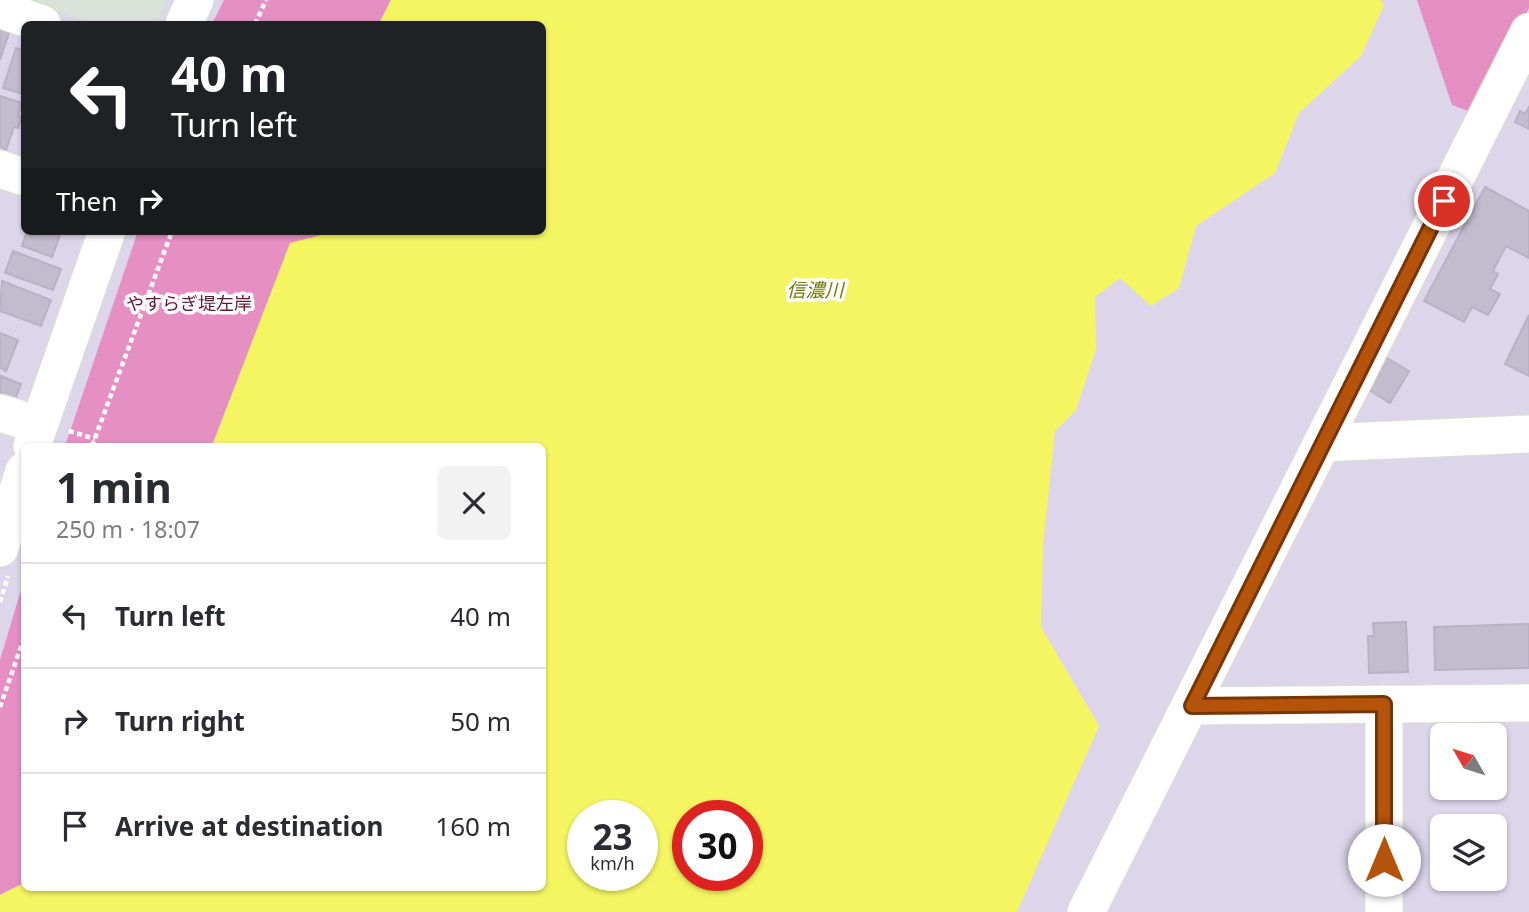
<!DOCTYPE html>
<meta charset="utf-8">
<style>
:root{--surface:#fff;--page:#f2f2f3;--text:#2b2b33;--muted:#7c7c81;--line:#e1e1e2}
body{margin:0;font-family:"Noto Sans","Noto Sans JP",sans-serif;background:var(--page);color:var(--text);height:100vh;display:flex;flex-direction:column;font-size:26px;white-space:nowrap}
*{box-sizing:border-box;margin:0}
p{font-size:23px;color:var(--muted)}
.icon{flex:none;width:38px;height:38px;fill:none;stroke:currentColor;stroke-width:2;stroke-linecap:round;stroke-linejoin:round}
.map{position:relative;flex:1;overflow:hidden}
.details{position:absolute;left:21px;top:443px;width:525px;height:448px;display:flex;flex-direction:column;background:var(--surface);border-radius:10px;box-shadow:0 2px 5px #0004}
.details>*{flex:none}
.top-card{position:absolute;left:21px;top:21px;width:525px;height:214px;border-radius:10px;box-shadow:0 2px 5px #0004;background:#202124;color:#fff;overflow:hidden}
.needle{width:46px;rotate:309deg}
.tools{position:absolute;left:1430px;top:723px;display:grid;gap:14px}
.tools a{display:grid;place-items:center;width:77px;height:77px;border-radius:10px;background:var(--surface);box-shadow:0 2px 5px #0004;font-size:35px}
.speed{position:absolute;left:567px;top:800px;display:flex;gap:14px;font-size:35px;font-weight:700;text-align:center}
.speed>*{display:grid;place-content:center;width:91px;height:91px;border-radius:50%;background:var(--surface);box-shadow:0 2px 5px #0004;line-height:1}
.speed small{font-size:18px;font-weight:400}
.speed .limit{border:10px solid #d22;background:#fff;color:#111}
.pin{position:absolute;display:grid;place-items:center;width:60px;height:60px;color:#fff;margin:-30px;border:4px solid #fff;border-radius:50%;box-shadow:0 2px 7px #0007}
.me{position:absolute;width:77px;margin:-38px;rotate:0deg;stroke-linejoin:round;filter:drop-shadow(0 0 5px #0008)}
.turn{display:flex;align-items:center;gap:24px;height:147px;padding:0 35px;font-size:32px}
.turn .icon{width:91px;height:91px;stroke-width:2.5}
.turn b{display:block;font-size:49px;line-height:60px}
.then{display:flex;align-items:center;height:66px;padding:0 35px;background:#0003;gap:14px;font-size:26px}
.round{display:grid;place-items:center;flex:none;width:74px;height:74px;border-radius:10px;background:var(--page)}
.overview{display:flex;align-items:center;justify-content:space-between;height:119px;padding:0 35px}
h1{font-size:42px;font-weight:700;line-height:52px}
ul{padding:0;list-style:none}
li{display:flex;align-items:center;gap:21px;height:105px;padding:0 35px;border-top:2px solid var(--line)}
li div{flex:1}
li b{display:block;font-size:26px}
li em{font-style:normal}
.map>svg:first-child{display:block}
</style>
<div class="map">
<svg width="1529" height="912" viewBox="0 0 1529 912">
<rect width="100%" height="100%" fill="#ddd6eb"/>
<path fill="#d8e2d8" d="M 21,0 L 168,0 L 156,24 L 93,24 Z"/>
<g fill="#e68fc3">
<path d="M 224,0 L 391,0 L 379,24 L 212,24 Z"/>
<path d="M 1417,0 L 1529,0 L 1529,8 L 1474,113 L 1452,105 Z"/>
<path d="M 138,231 L 337,231 L 290,244 L 212,446 L 65,446 Z"/>
<path d="M 24,580 L 24,883 L 0,895 L 0,660 Z"/>
</g>
<path fill="#f4f561" fill-rule="evenodd" d="M 391,0 L 1381,0 L 1384,5 L 1361,56 L 1299,113 L 1275,173 L 1196,226 L 1179,288 L 1151,306 L 1120,278 L 1095,297 L 1096,349 L 1076,410 L 1055,431 L 1043,545 L 1041,627 L 1099,726 L 1017,912 L 0,912 L 0,895 L 24,883 L 24,887 L 542,887 L 542,446 L 212,446 L 290,243 L 337,231 L 542,231 L 542,24 L 379,24 ZM 583,816 L 642,816 L 642,875 L 583,875 ZM 688,816 L 747,816 L 747,875 L 688,875 Z"/>
<g fill="#c2bccc" stroke="#b9b1c6" stroke-width="2">
<path d="M 0,27 L 10,30 L 0,60 Z"/>
<path d="M 16,48 L 24,51 L 23,94 L 3,88 Z"/>
<path d="M 0,96 L 22,103 L 18,116 L 22,117 L 18,128 L 14,127 L 6,150 L 0,147 Z"/>
<path d="M 1529,107 L 1529,129 L 1515,122 L 1520,111 L 1525,114 Z"/>
<path d="M 1485,187 L 1529,211 L 1529,258 L 1506,246 L 1493,271 L 1498,274 L 1490,289 L 1500,294 L 1488,315 L 1472,307 L 1464,322 L 1424,301 Z"/>
<path d="M 27,231 L 50,231 L 60,235 L 52,257 L 22,246 Z"/>
<path d="M 13,251 L 61,269 L 53,290 L 5,273 Z"/>
<path d="M 2,281 L 51,300 L 41,326 L 0,311 Z"/>
<path d="M 1529,315 L 1529,376 L 1505,364 Z"/>
<path d="M 0,333 L 18,340 L 6,371 L 0,368 Z"/>
<path d="M 1385,357 L 1409,371 L 1390,403 L 1366,388 Z"/>
<path d="M 1,376 L 21,384 L 14,402 L 0,396 Z"/>
<path d="M 1406,622 L 1408,672 L 1369,673 L 1368,636 L 1374,636 L 1373,623 Z"/>
<path d="M 1529,624 L 1529,668 L 1435,670 L 1434,627 Z"/>
</g>
<g fill="none" stroke-linecap="round" stroke-linejoin="round">
<defs>
<g id="minor">
<path d="M 0,9 L 42,24"/>
<path d="M 184,24 L 195,0"/>
<path d="M 0,169 L 24,177"/>
<path d="M 0,413 L 39,425"/>
<path d="M 1322,443 L 1529,434"/>
<path d="M 32,446 L 107,231"/>
<path d="M 0,548 L 24,471"/>
<path d="M 1192,706 L 1529,703"/>
<path d="M 1086,912 L 1529,32"/>
<path d="M 1384,912 L 1384,704"/>
</g>
</defs>
<use href="#minor" stroke="#d5e1cc" stroke-width="39"/>
<g stroke="#fff" stroke-width="4.5" stroke-dasharray="5 3.5" stroke-linecap="butt">
<path d="M 255,24 L 266,0"/>
<path d="M 69,431 L 95,439"/>
<path d="M 92,446 L 172,231"/>
<path d="M 0,602 L 8,576"/>
<path d="M 0,707 L 24,638"/>
</g>
<use href="#minor" stroke="#fff" stroke-width="37"/>
</g>
<g fill="none" stroke-linecap="round" stroke-linejoin="round">
<defs>
<path id="route" d="M 1384,860 L 1384,704 L 1192,706 L 1444,201"/>
</defs>
<use href="#route" stroke="#753606" stroke-width="18"/>
<use href="#route" stroke="#b45309" stroke-width="12"/>
</g>
<g text-anchor="middle" stroke-width="7" stroke-linejoin="round" paint-order="stroke">
<g font-size="18" fill="#66153a" stroke="#fff">
<text x="189" y="310">やすらぎ堤左岸</text>
</g>
<g font-size="19" font-style="italic" fill="#707908" stroke="#fff">
<text x="815" y="297">信濃川</text>
</g>
</g>
</svg>
<div class="tools">
<a><svg class="needle" viewBox="-14 -14 28 28"><path d="M0-13l5 13h-10z" fill="#e53935"/><path d="M0 13l5-13h-10z" fill="#7c7c81"/></svg></a>
<a><svg class="icon" aria-label="layers" viewBox="0 0 24 24"><path d="M12 4l9 5-9 5-9-5zM3 14l9 5 9-5"/></svg></a>
</div>
<div class="speed"><div>23<small>km/h</small></div><div class="limit">30</div></div>
<div class="pin" style="left:1444px;top:201px;background:#d93025"><svg class="icon" aria-label="arrive" viewBox="0 0 24 24"><path d="M6 21V4h12l-3 4 3 4H6"/></svg></div>
<svg class="me" style="left:1384px;top:860px" viewBox="-20 -20 40 40"><circle r="19" fill="#fff"/><path d="M0-13L10 11 0 6-10 11z" fill="#b45309"/></svg>
<div class="top-card">
<div class="turn"><svg class="icon" aria-label="left" viewBox="0 0 24 24"><path d="M17 20v-9H6M10 6l-5 5 5 5"/></svg><div><b>40 m</b>Turn left</div></div>
<div class="then">Then<svg class="icon" aria-label="right" viewBox="0 0 24 24"><path d="M7 20v-9h11M14 6l5 5-5 5"/></svg></div>
</div>
<section class="details">
<div class="overview"><div><h1>1 min</h1><p>250 m · 18:07</p></div><a class="round"><svg class="icon" aria-label="close" viewBox="0 0 24 24"><path d="M6 6l12 12M18 6L6 18"/></svg></a></div>
<ul>
<li><svg class="icon" aria-label="left" viewBox="0 0 24 24"><path d="M17 20v-9H6M10 6l-5 5 5 5"/></svg><div><b>Turn left</b></div><em>40 m</em></li>
<li><svg class="icon" aria-label="right" viewBox="0 0 24 24"><path d="M7 20v-9h11M14 6l5 5-5 5"/></svg><div><b>Turn right</b></div><em>50 m</em></li>
<li><svg class="icon" aria-label="arrive" viewBox="0 0 24 24"><path d="M6 21V4h12l-3 4 3 4H6"/></svg><div><b>Arrive at destination</b></div><em>160 m</em></li>
</ul>
</section>
</div>
